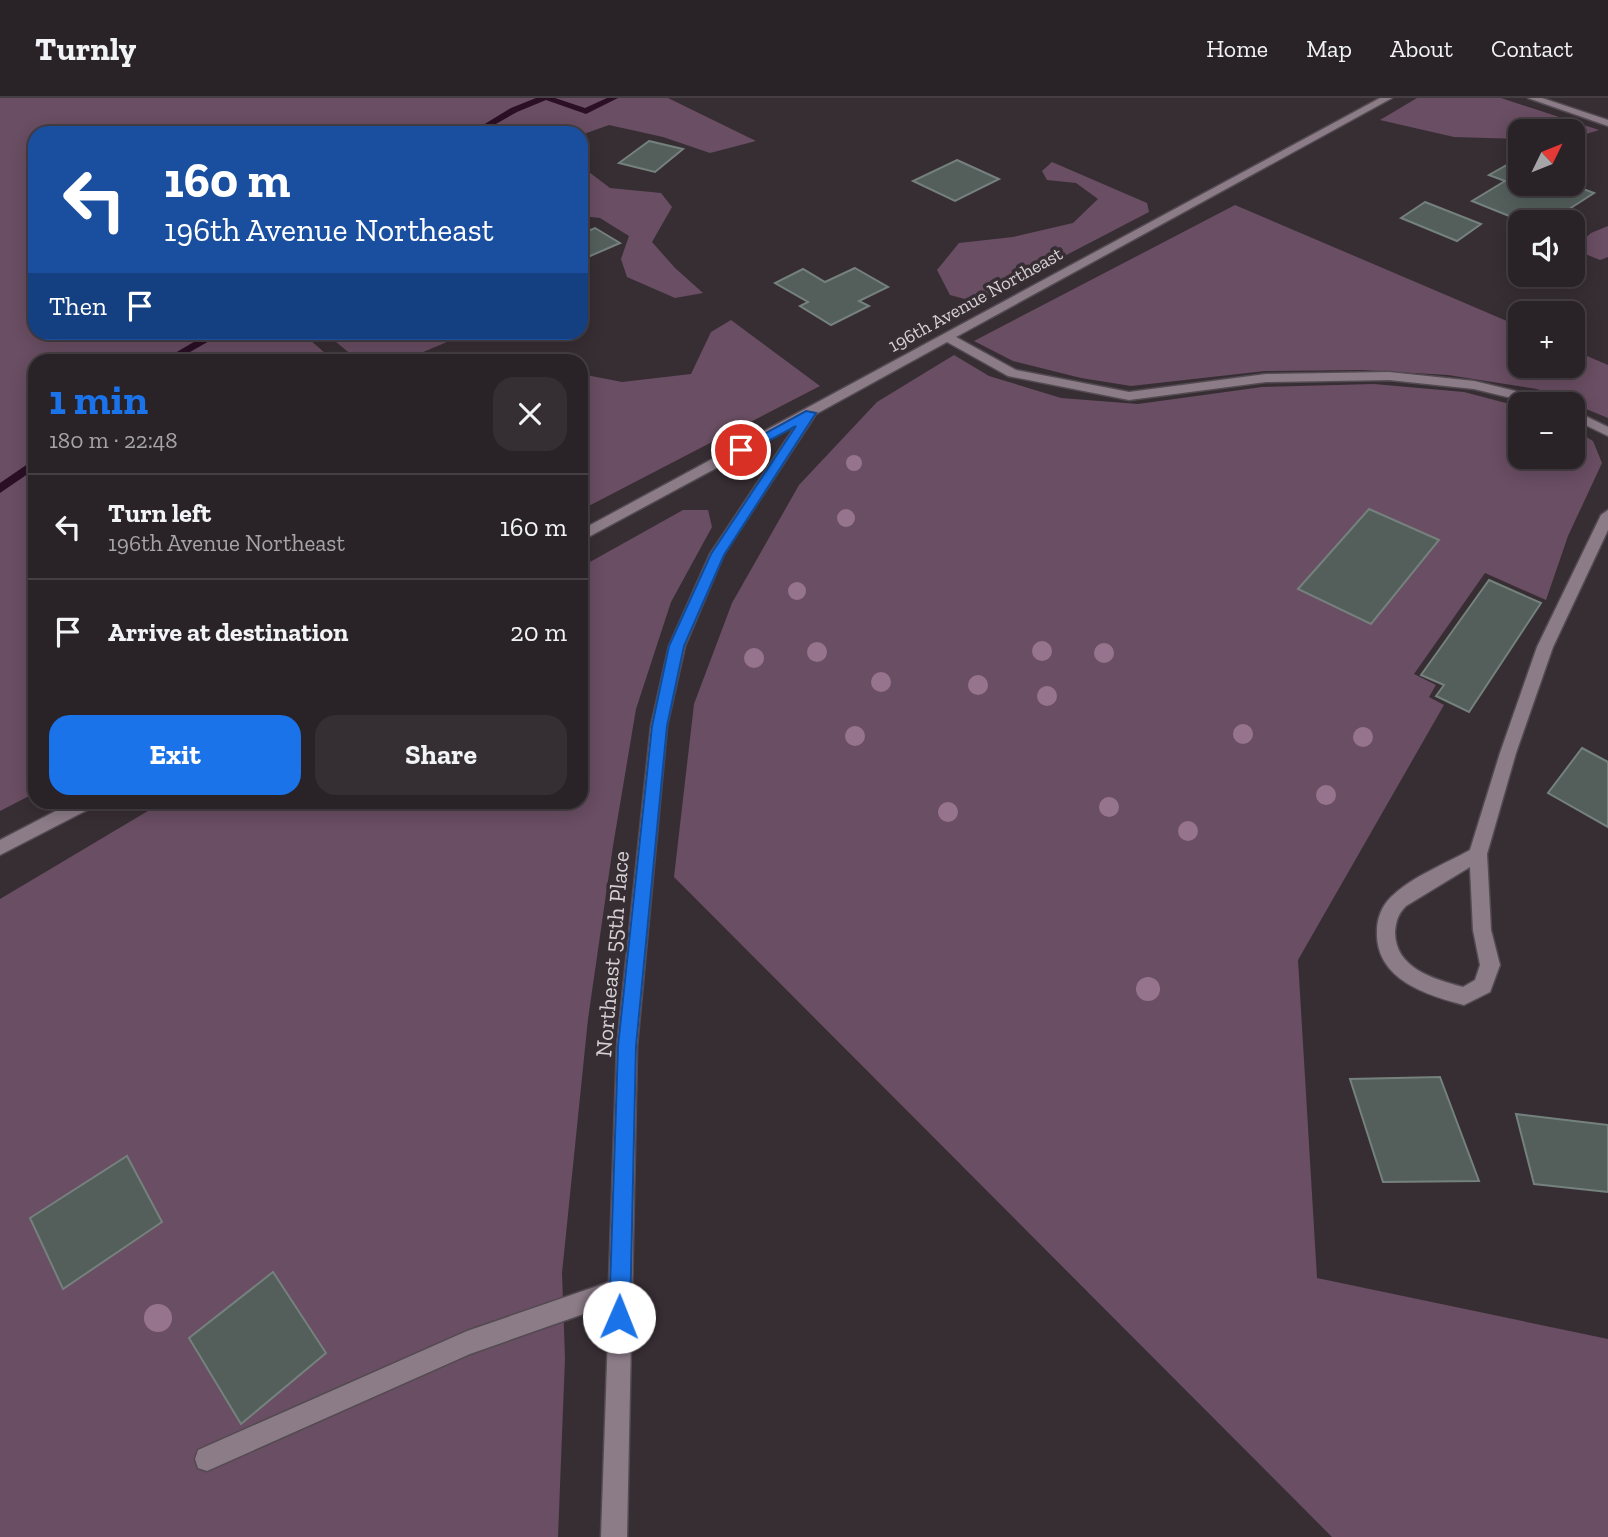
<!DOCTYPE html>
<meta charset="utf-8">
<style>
:root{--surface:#292227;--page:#352f33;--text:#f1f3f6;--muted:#a5a4a7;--line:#453f44;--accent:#1a73e8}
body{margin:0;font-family:"Zilla Slab",serif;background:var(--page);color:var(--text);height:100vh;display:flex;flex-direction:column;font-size:26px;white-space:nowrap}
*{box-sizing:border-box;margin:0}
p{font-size:23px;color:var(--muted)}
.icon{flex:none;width:38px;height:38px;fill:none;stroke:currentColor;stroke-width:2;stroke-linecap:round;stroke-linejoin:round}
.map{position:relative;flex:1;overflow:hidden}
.side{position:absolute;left:28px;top:256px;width:560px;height:455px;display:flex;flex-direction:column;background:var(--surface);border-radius:21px;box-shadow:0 4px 18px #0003,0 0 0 2px var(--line)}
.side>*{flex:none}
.hud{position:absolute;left:28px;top:28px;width:560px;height:214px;border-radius:21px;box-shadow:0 4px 18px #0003,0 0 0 2px var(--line);background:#1a4fa0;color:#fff;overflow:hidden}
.needle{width:46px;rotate:47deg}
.fabs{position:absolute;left:1508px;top:21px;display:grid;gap:14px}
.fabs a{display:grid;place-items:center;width:77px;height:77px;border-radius:14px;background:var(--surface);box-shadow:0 4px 18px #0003,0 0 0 2px var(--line);font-size:35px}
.pin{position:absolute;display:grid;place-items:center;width:60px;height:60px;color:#fff;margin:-30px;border:4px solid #fff;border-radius:50%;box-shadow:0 2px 7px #0007}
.me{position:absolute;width:77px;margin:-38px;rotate:1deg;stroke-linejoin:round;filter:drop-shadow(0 0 5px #0008)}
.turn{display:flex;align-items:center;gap:24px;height:147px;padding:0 21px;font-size:32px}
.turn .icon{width:91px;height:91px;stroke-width:2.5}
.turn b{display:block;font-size:49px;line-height:60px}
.then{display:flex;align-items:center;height:66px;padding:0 21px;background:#0003;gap:14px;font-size:26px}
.round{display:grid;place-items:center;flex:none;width:74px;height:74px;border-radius:21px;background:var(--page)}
.headline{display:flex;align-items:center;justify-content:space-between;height:119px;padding:0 21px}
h1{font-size:42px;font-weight:800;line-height:52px;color:var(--accent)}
.action{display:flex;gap:14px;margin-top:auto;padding:14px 21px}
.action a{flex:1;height:80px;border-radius:21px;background:var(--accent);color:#fff;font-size:28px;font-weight:800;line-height:80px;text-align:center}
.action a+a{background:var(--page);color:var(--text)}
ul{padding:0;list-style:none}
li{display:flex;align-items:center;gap:21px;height:105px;padding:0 21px;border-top:2px solid var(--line)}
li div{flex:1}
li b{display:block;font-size:26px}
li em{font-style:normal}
header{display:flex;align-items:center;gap:42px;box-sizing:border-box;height:98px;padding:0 35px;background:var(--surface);border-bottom:2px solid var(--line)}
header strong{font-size:33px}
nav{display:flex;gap:38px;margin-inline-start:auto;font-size:24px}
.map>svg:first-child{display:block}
</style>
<header>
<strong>Turnly</strong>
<nav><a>Home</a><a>Map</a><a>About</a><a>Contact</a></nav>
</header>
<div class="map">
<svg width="1608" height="1439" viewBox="0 0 1608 1439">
<rect width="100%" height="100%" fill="#372e34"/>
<g fill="#6a4e63">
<path d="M 0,0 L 668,0 L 756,43 L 710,55 L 663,39 L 609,27 L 581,37 L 35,35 L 35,234 L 302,235 L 333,262 L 35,262 L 35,695 L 0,713 Z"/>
<path d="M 1417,0 L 1501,0 L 1599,32 L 1573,40 L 1573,33 L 1521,33 L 1521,41 L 1454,39 L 1380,22 Z"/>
<path d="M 1052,64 L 1147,105 L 1149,114 L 976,204 L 950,197 L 937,172 L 959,145 L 1013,139 L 1073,125 L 1098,101 L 1076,85 L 1047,82 L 1042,73 Z"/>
<path d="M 581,68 L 610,90 L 661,95 L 672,109 L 652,144 L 675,170 L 703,195 L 675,200 L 627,179 L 621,161 L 629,138 L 600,120 L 581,118 Z"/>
<path d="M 1235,107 L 1521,229 L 1521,268 L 1573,268 L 1573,252 L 1608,267 L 1608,320 L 1537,291 L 1448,277 L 1362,272 L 1265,273 L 1131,288 L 1081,280 L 1013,263 L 974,243 Z"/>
<path d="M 1608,128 L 1608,159 L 1600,162 L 1573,151 L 1591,135 Z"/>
<path d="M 731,222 L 820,288 L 581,412 L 581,276 L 622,284 L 691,276 L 711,234 Z"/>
<path d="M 453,235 L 459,239 L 404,262 L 358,262 L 325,235 Z"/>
<path d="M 954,257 L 989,278 L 1061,300 L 1138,306 L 1262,289 L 1374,286 L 1464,294 L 1521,309 L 1521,359 L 1573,359 L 1573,331 L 1593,343 L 1602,365 L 1568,438 L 1546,502 L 1485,475 L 1414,576 L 1436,587 L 1429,599 L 1444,607 L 1298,862 L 1317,1180 L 1608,1241 L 1608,1439 L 1332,1439 L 674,779 L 694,606 L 732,505 L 799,387 L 877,304 Z"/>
<path d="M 683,412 L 708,412 L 712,429 L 671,504 L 636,611 L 613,748 L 588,921 L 562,1175 L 565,1260 L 558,1439 L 0,1439 L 0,801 L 163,704 L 581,704 L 581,469 Z"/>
</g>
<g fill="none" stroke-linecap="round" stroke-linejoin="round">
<g fill="#2b0f25" fill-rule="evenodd">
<path d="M 536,0 L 555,0 L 585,10 L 607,0 L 618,0 L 586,16 L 546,2 L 517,14 L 480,35 L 470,35 L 511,10 Z"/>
<path d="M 211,234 L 225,234 L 176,262 L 163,262 Z"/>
<path d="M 35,361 L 35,371 L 0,395 L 0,385 Z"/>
</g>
</g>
<g fill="#545f5b" stroke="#75817d" stroke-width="2">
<path d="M 649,43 L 683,51 L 655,74 L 619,65 Z"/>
<path d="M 957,62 L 999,81 L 955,103 L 913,83 Z"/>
<path d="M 1512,64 L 1521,67 L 1521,86 L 1570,86 L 1594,95 L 1549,124 L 1524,124 L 1472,103 L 1505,83 L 1489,77 Z"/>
<path d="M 1425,104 L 1481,126 L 1457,143 L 1401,120 Z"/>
<path d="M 595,130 L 620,145 L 581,162 L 581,136 Z"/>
<path d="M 855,170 L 888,189 L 859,203 L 869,208 L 831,227 L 800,208 L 808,204 L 775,185 L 803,171 L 825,184 Z"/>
<path d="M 1369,411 L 1439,442 L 1371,526 L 1298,491 Z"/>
<path d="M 1489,482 L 1541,505 L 1469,614 L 1436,598 L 1444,587 L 1421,577 Z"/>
<path d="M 1582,650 L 1608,664 L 1608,729 L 1548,695 Z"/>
<path d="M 1440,979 L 1479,1083 L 1383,1084 L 1350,981 Z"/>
<path d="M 1516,1016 L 1608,1027 L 1608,1094 L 1534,1086 Z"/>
<path d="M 127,1058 L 162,1124 L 63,1191 L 30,1120 Z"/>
<path d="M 273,1174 L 326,1255 L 241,1326 L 189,1240 Z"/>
</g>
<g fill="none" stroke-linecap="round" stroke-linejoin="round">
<defs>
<g id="minor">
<path d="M 1380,0 L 1392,0 L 956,239 L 1016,272 L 1129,294 L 1266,276 L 1389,274 L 1474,283 L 1557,303 L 1558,306 L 1537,306 L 1474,291 L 1389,282 L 1266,284 L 1129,302 L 1008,278 L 947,244 L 816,316 L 724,456 L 685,548 L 667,628 L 637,948 L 627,1439 L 601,1439 L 609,1207 L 470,1256 L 207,1373 L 198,1370 L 195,1361 L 198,1352 L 467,1233 L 609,1184 L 617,948 L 651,628 L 669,548 L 710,456 L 796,327 L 581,443 L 581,432 Z"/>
<path d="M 1528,0 L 1542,0 L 1608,22 L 1608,28 Z"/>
<path d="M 1573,312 L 1608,329 L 1608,338 L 1573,321 Z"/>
<path d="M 1608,412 L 1608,432 L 1553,549 L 1516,655 L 1487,756 L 1491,832 L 1500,867 L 1490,894 L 1464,907 C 1426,897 1375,881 1377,833 C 1377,820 1382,808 1391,799 C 1413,778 1445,766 1470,752 L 1500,655 L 1537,549 L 1601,417 ZM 1470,769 L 1473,832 L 1480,867 L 1475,882 L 1463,889 C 1433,881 1395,870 1395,834 C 1396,823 1398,816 1406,808 Z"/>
<path d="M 73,704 L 96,704 L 93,709 L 0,757 L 0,742 Z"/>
</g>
</defs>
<use href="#minor" stroke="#534b51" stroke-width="3"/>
<use href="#minor" fill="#8c7c88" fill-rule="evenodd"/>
</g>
<g fill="#97748e">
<circle cx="854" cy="365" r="8"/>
<circle cx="846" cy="420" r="9"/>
<circle cx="797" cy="493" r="9"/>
<circle cx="1042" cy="553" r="10"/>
<circle cx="817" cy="554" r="10"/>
<circle cx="1104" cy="555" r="10"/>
<circle cx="754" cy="560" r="10"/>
<circle cx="881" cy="584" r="10"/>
<circle cx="978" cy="587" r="10"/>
<circle cx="1047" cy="598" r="10"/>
<circle cx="1243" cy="636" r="10"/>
<circle cx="855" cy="638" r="10"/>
<circle cx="1363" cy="639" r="10"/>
<circle cx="1326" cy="697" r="10"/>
<circle cx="1109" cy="709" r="10"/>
<circle cx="948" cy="714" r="10"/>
<circle cx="1188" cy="733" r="10"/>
<circle cx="1148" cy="891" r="12"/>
<circle cx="158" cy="1220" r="14"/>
</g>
<path fill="#1a73e8" stroke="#114b97" stroke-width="2" d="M 806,313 L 816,315 L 724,457 L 684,548 L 667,628 L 636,948 L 630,1219 L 627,1227 L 619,1230 L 612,1227 L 609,1219 L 618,948 L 652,628 L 669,548 L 711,456 L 796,328 L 746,355 L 737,355 L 735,352 Z"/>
<g text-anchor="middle" stroke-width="7" stroke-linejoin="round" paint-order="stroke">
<g font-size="19" fill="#d5d0d4" stroke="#372e34">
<text transform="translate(975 201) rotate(-29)" y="7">196th Avenue Northeast</text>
</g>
<g font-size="23" fill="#d5d0d4" stroke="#372e34">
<text transform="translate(612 856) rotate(-85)" y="8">Northeast 55th Place</text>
</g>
</g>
</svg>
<div class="fabs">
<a><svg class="needle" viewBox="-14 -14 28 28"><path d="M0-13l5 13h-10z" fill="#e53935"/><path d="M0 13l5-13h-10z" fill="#a5a4a7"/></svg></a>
<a><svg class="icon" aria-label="sound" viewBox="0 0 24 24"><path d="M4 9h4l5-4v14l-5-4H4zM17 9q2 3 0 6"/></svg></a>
<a>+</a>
<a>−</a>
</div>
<div class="pin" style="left:741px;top:352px;background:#d93025"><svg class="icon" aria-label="arrive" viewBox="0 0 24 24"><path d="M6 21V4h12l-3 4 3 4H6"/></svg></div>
<svg class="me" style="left:619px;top:1219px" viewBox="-20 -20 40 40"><circle r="19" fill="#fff"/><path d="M0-13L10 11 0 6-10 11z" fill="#1a73e8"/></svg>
<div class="hud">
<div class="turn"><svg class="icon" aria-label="left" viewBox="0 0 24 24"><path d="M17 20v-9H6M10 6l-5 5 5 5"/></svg><div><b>160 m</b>196th Avenue Northeast</div></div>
<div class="then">Then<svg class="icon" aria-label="arrive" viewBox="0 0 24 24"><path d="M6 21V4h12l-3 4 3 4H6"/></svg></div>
</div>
<section class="side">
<div class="headline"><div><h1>1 min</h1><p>180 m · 22:48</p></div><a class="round"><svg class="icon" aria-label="close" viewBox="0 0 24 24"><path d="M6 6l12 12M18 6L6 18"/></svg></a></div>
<ul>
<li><svg class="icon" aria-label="left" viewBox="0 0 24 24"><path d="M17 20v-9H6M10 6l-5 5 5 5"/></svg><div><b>Turn left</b><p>196th Avenue Northeast</p></div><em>160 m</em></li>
<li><svg class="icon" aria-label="arrive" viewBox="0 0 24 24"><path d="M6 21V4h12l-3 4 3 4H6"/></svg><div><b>Arrive at destination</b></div><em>20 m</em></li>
</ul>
<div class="action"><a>Exit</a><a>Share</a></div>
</section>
</div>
